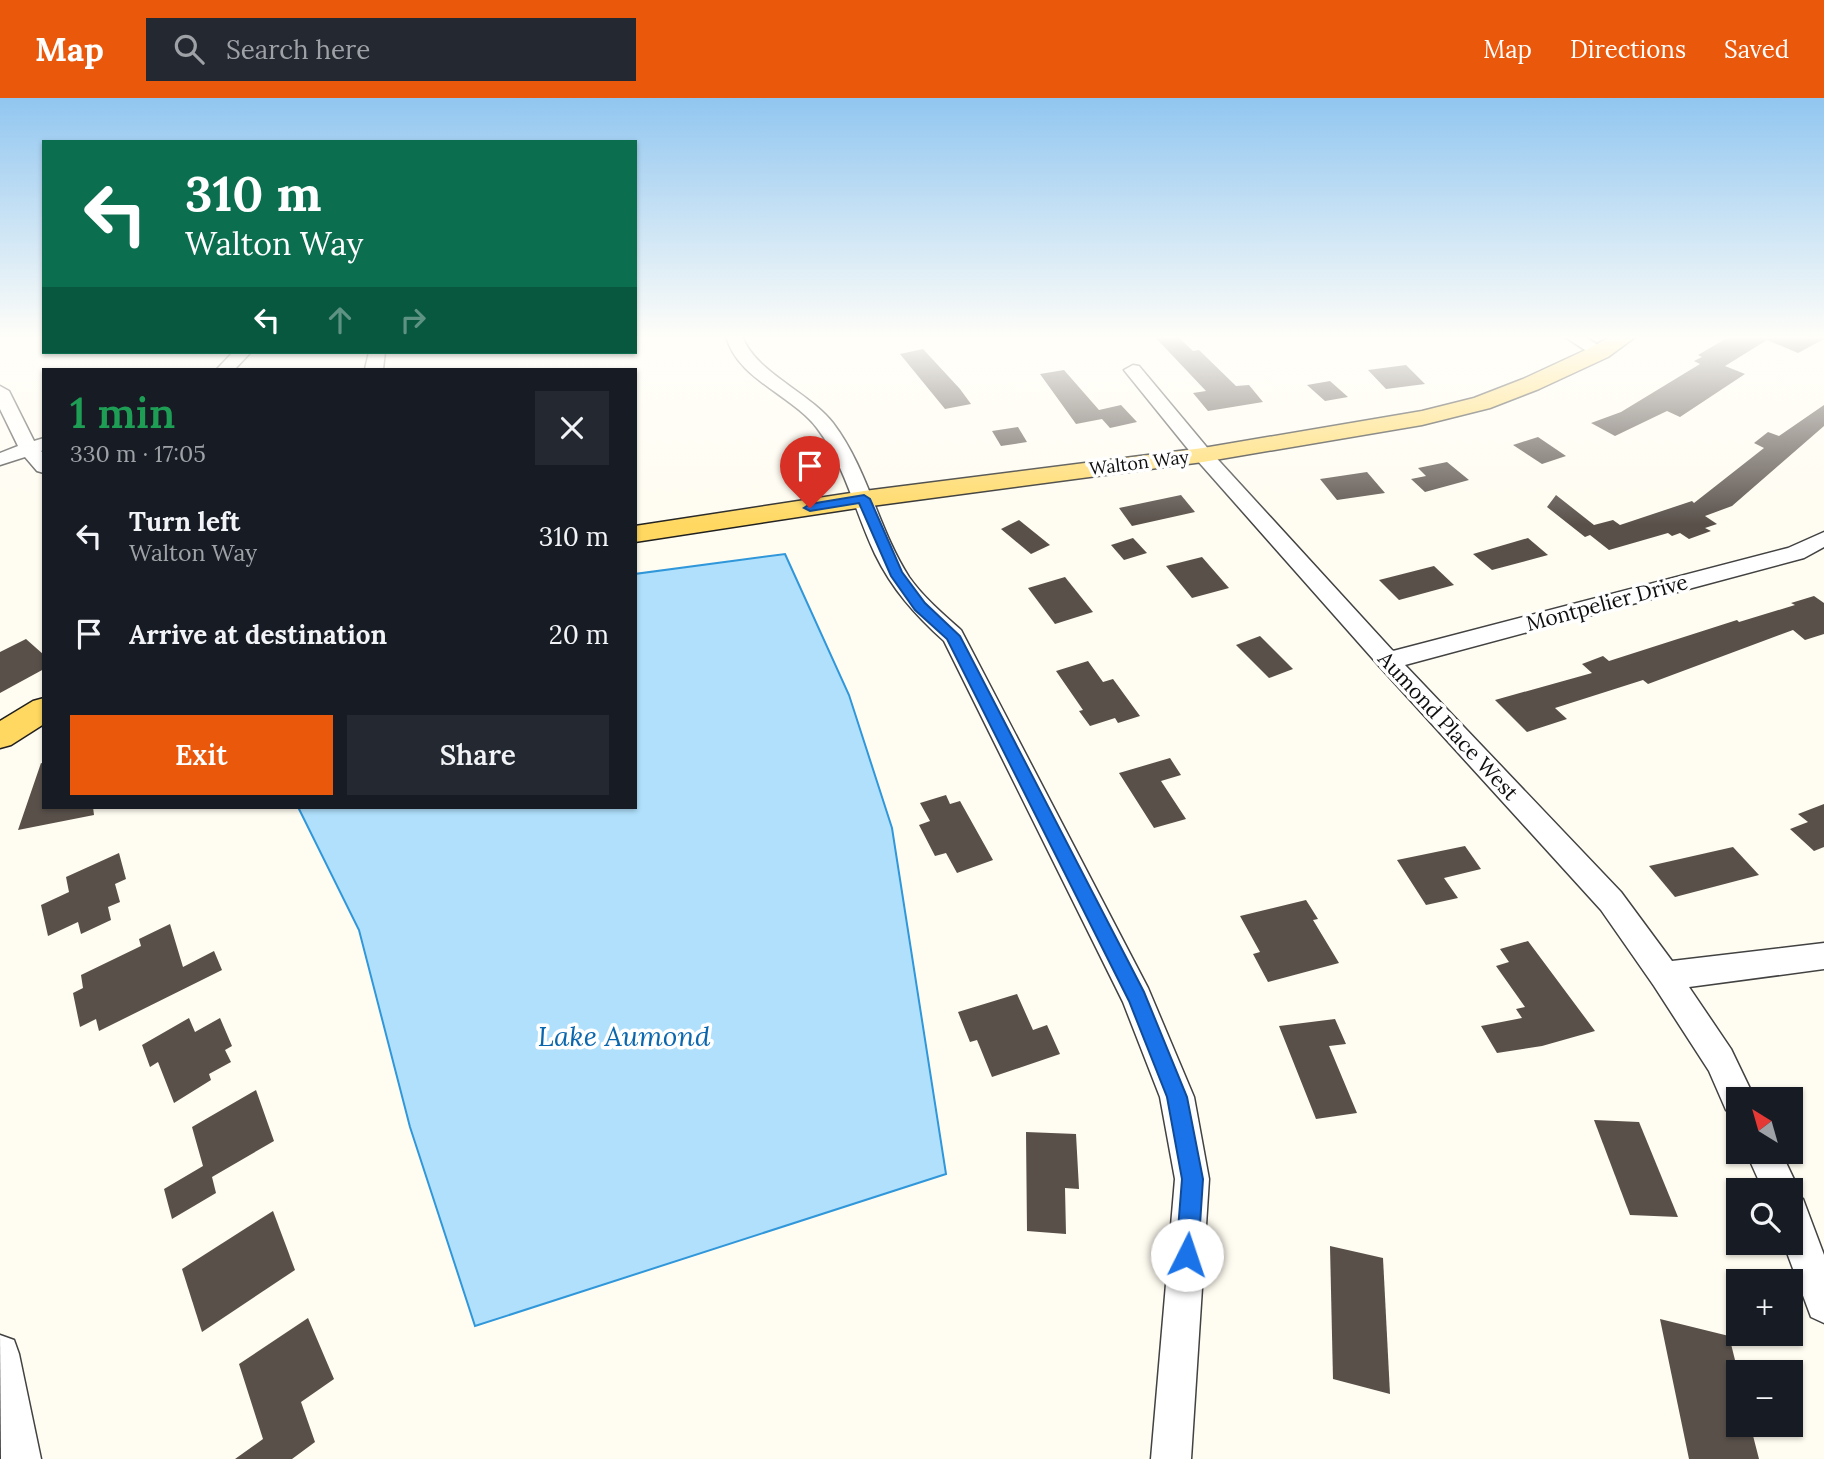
<!DOCTYPE html>
<meta charset="utf-8">
<style>
:root{--surface:#171b24;--page:#242831;--text:#f1f3f6;--muted:#9ea1a6;--accent:#ea580c}
body{margin:0;font-family:Lora,serif;background:var(--page);color:var(--text);height:100vh;display:flex;flex-direction:column;font-size:26px;white-space:nowrap}
*{box-sizing:border-box;margin:0}
p{font-size:23px;color:var(--muted)}
.icon{flex:none;width:38px;height:38px;fill:none;stroke:currentColor;stroke-width:2;stroke-linecap:round;stroke-linejoin:round}
.map{position:relative;flex:1;overflow:hidden}
.panel{position:absolute;left:42px;top:270px;width:595px;height:441px;display:flex;flex-direction:column;background:var(--surface);border-radius:0px;box-shadow:0 2px 5px #0004}
.panel>*{flex:none}
.top-card{position:absolute;left:42px;top:42px;width:595px;height:214px;border-radius:0px;box-shadow:0 2px 5px #0004;background:#0b6e4f;color:#fff;overflow:hidden}
.needle{width:46px;rotate:323deg}
.buttons{position:absolute;left:1726px;top:989px;display:grid;gap:14px}
.buttons a{display:grid;place-items:center;width:77px;height:77px;border-radius:0px;background:var(--surface);box-shadow:0 2px 5px #0004;font-size:35px}
.pin{position:absolute;display:grid;place-items:center;width:60px;height:60px;color:#fff;margin:-72px -30px;border-radius:50% 50% 50% 0;rotate:-45deg;box-shadow:0 0 7px #0007}
.pin .icon{rotate:45deg}
.me{position:absolute;width:77px;margin:-38px;rotate:4deg;stroke-linejoin:round;filter:drop-shadow(0 0 5px #0008)}
.turn{display:flex;align-items:center;gap:24px;height:147px;padding:0 28px;font-size:32px}
.turn .icon{width:91px;height:91px;stroke-width:2.5}
.turn b{display:block;font-size:49px;line-height:60px}
.lanes{display:flex;align-items:center;height:66px;padding:0 28px;background:#0003;justify-content:center;gap:35px;direction:ltr}
.lanes .off{opacity:.35}
.round{display:grid;place-items:center;flex:none;width:74px;height:74px;border-radius:0px;background:var(--page)}
.head{display:flex;align-items:center;justify-content:space-between;height:119px;padding:0 28px}
h1{font-size:42px;font-weight:600;line-height:52px;color:#1e9e55}
.primary-button{display:flex;gap:14px;margin-top:auto;padding:14px 28px}
.primary-button a{flex:1;height:80px;border-radius:0px;background:var(--accent);color:#fff;font-size:28px;font-weight:600;line-height:80px;text-align:center}
.primary-button a+a{background:var(--page);color:var(--text)}
ul{padding:0;list-style:none}
li{display:flex;align-items:center;gap:21px;height:98px;padding:0 28px}
li div{flex:1}
li b{display:block;font-size:26px}
li em{font-style:normal}
header{display:flex;align-items:center;gap:42px;box-sizing:border-box;height:98px;padding:0 35px;background:var(--accent);color:#fff}
header strong{font-size:33px}
nav{display:flex;gap:38px;margin-inline-start:auto;font-size:24px}
.search{width:490px;height:63px;background:var(--page);display:flex;align-items:center;gap:18px;box-sizing:border-box;padding:0 24px;border-radius:0px;color:var(--muted);font-size:26px}
.map>svg:first-child{display:block}
</style>
<header>
<strong>Map</strong>
<div class="search"><svg class="icon" aria-label="search" viewBox="0 0 24 24"><circle cx="10" cy="10" r="6"/><path d="M15 15l6 6"/></svg>Search here</div>
<nav><a>Map</a><a>Directions</a><a>Saved</a></nav>
</header>
<div class="map">
<svg width="1824" height="1361" viewBox="0 0 1824 1361">
<rect width="100%" height="100%" fill="#fffcf1"/>
<path fill="#b0e0fc" stroke="#3097da" stroke-width="2" d="M 785,456 L 849,597 L 892,730 L 946,1076 L 475,1228 L 410,1029 L 359,832 L 298,709 L 635,709 L 635,476 Z"/>
<g fill="#59504a">
<path d="M 1153,237 L 1176,237 L 1193,253 L 1199,252 L 1236,288 L 1249,287 L 1263,304 L 1208,313 L 1193,295 L 1206,293 Z"/>
<path d="M 1732,237 L 1824,237 L 1824,241 L 1798,255 L 1767,242 L 1725,268 L 1745,276 L 1680,319 L 1667,313 L 1615,338 L 1591,325 L 1621,314 L 1700,266 L 1694,263 L 1702,259 L 1698,257 Z"/>
<path d="M 923,251 L 960,291 L 971,306 L 945,311 L 900,256 Z"/>
<path d="M 1406,267 L 1425,286 L 1386,291 L 1368,272 Z"/>
<path d="M 1064,272 L 1099,312 L 1121,307 L 1137,324 L 1110,330 L 1102,321 L 1076,326 L 1040,276 Z"/>
<path d="M 1330,283 L 1348,299 L 1325,303 L 1307,287 Z"/>
<path d="M 1824,307 L 1824,328 L 1732,408 L 1705,418 L 1717,426 L 1705,430 L 1711,433 L 1689,441 L 1680,435 L 1672,438 L 1668,435 L 1609,452 L 1590,437 L 1585,439 L 1547,409 L 1556,397 L 1594,427 L 1613,422 L 1620,427 L 1692,403 L 1694,405 L 1764,350 L 1754,345 L 1768,334 L 1779,338 Z"/>
<path d="M 1018,329 L 1027,344 L 1001,348 L 992,333 Z"/>
<path d="M 1538,339 L 1566,358 L 1542,366 L 1513,347 Z"/>
<path d="M 1447,364 L 1469,382 L 1425,394 L 1411,381 L 1426,378 L 1418,370 Z"/>
<path d="M 1367,374 L 1385,395 L 1337,402 L 1320,381 Z"/>
<path d="M 1181,397 L 1195,414 L 1132,428 L 1119,410 Z"/>
<path d="M 1019,422 L 1050,447 L 1031,456 L 1001,431 Z"/>
<path d="M 1133,440 L 1147,455 L 1124,462 L 1111,447 Z"/>
<path d="M 1528,440 L 1548,457 L 1492,472 L 1473,456 Z"/>
<path d="M 1202,459 L 1229,490 L 1192,500 L 1166,468 Z"/>
<path d="M 1434,468 L 1454,487 L 1399,502 L 1379,482 Z"/>
<path d="M 1065,479 L 1093,514 L 1055,526 L 1028,490 Z"/>
<path d="M 1814,498 L 1824,505 L 1824,536 L 1805,542 L 1793,532 L 1648,586 L 1643,582 L 1555,610 L 1567,621 L 1527,634 L 1495,602 L 1592,575 L 1582,566 L 1603,558 L 1609,563 L 1737,522 L 1739,524 L 1795,507 L 1791,505 Z"/>
<path d="M 1260,538 L 1293,571 L 1269,580 L 1236,547 Z"/>
<path d="M 26,541 L 44,557 L 44,571 L 0,595 L 0,554 Z"/>
<path d="M 1088,563 L 1103,584 L 1113,581 L 1140,618 L 1118,625 L 1115,620 L 1090,628 L 1079,613 L 1083,612 L 1056,573 Z"/>
<path d="M 1170,660 L 1181,677 L 1161,683 L 1186,721 L 1154,730 L 1119,675 Z"/>
<path d="M 41,665 L 44,666 L 44,709 L 93,709 L 94,717 L 18,732 Z"/>
<path d="M 946,697 L 950,706 L 960,703 L 993,762 L 957,775 L 946,755 L 935,758 L 919,727 L 930,723 L 920,705 Z"/>
<path d="M 1824,706 L 1824,749 L 1814,753 L 1790,731 L 1808,724 L 1798,716 Z"/>
<path d="M 1465,748 L 1481,771 L 1444,780 L 1458,800 L 1426,807 L 1397,762 Z"/>
<path d="M 1733,749 L 1759,777 L 1675,799 L 1649,768 Z"/>
<path d="M 119,755 L 126,781 L 115,786 L 120,804 L 108,809 L 111,822 L 81,836 L 78,824 L 48,838 L 41,807 L 69,794 L 66,779 Z"/>
<path d="M 1306,802 L 1318,821 L 1313,822 L 1339,865 L 1268,884 L 1253,856 L 1260,854 L 1240,818 Z"/>
<path d="M 170,826 L 183,869 L 214,853 L 222,872 L 99,933 L 96,921 L 80,929 L 73,895 L 83,890 L 81,877 L 141,848 L 139,841 Z"/>
<path d="M 1528,843 L 1595,933 L 1542,948 L 1497,955 L 1481,928 L 1522,920 L 1516,911 L 1525,909 L 1496,868 L 1509,864 L 1500,851 Z"/>
<path d="M 1017,896 L 1033,932 L 1047,927 L 1060,956 L 992,979 L 977,942 L 970,944 L 958,914 Z"/>
<path d="M 189,920 L 195,934 L 220,920 L 232,948 L 225,952 L 231,964 L 209,976 L 211,982 L 174,1005 L 158,964 L 150,969 L 142,947 Z"/>
<path d="M 1335,921 L 1346,946 L 1329,948 L 1357,1015 L 1316,1021 L 1279,928 Z"/>
<path d="M 256,992 L 274,1043 L 212,1079 L 216,1095 L 172,1121 L 164,1091 L 203,1068 L 192,1029 Z"/>
<path d="M 1594,1022 L 1639,1024 L 1678,1119 L 1630,1117 Z"/>
<path d="M 1026,1034 L 1076,1036 L 1079,1091 L 1065,1090 L 1066,1136 L 1027,1133 Z"/>
<path d="M 273,1113 L 295,1172 L 202,1234 L 182,1171 Z"/>
<path d="M 1330,1148 L 1383,1160 L 1390,1296 L 1333,1281 Z"/>
<path d="M 308,1220 L 334,1281 L 301,1304 L 315,1344 L 292,1361 L 235,1361 L 263,1341 L 239,1266 Z"/>
<path d="M 1660,1221 L 1729,1238 L 1738,1274 L 1738,1326 L 1750,1326 L 1759,1361 L 1689,1361 Z"/>
</g>
<g fill="none" stroke-linecap="round" stroke-linejoin="round">
<defs>
<g id="minor">
<path d="M 726,237 L 742,237 C 753,273 809,294 833,325 C 868,371 878,431 909,479 C 923,499 943,516 961,532 L 1148,890 L 1194,999 L 1209,1081 L 1191,1361 L 1151,1361 L 1175,1081 L 1160,999 L 1123,904 L 944,543 C 915,517 892,491 875,456 C 855,414 845,367 817,330 C 792,297 735,280 726,237 Z"/>
<path d="M 1562,237 L 1582,237 L 1609,254 L 1600,259 L 1594,258 Z"/>
<path d="M 233,254 L 251,254 L 235,271 L 217,271 Z"/>
<path d="M 369,254 L 385,254 L 383,271 L 365,271 Z"/>
<path d="M 1133,267 L 1139,268 L 1210,353 L 1393,553 L 1788,450 L 1824,434 L 1824,449 L 1804,460 L 1405,567 L 1621,794 L 1672,863 L 1824,845 L 1824,871 L 1689,889 L 1731,951 L 1755,1001 L 1738,1001 L 1738,1017 L 1726,1012 L 1709,973 L 1654,888 L 1601,812 L 1380,569 L 1196,361 L 1124,272 Z"/>
<path d="M 0,288 L 9,293 L 34,343 L 44,340 L 44,352 L 41,353 L 44,356 L 44,375 L 37,373 L 25,359 L 0,367 L 0,355 L 18,348 L 0,311 Z"/>
<path d="M 1746,1054 L 1781,1054 L 1799,1092 L 1796,1099 L 1803,1101 L 1824,1157 L 1824,1225 L 1811,1219 L 1783,1144 L 1790,1144 L 1790,1092 L 1763,1092 Z"/>
<path d="M 0,1237 L 14,1242 L 19,1256 L 41,1361 L 1,1361 Z"/>
</g>
<g id="major">
<path d="M 1613,237 L 1638,237 L 1608,259 L 1539,291 L 1490,310 L 1422,327 L 1203,364 L 864,409 L 635,444 L 635,428 L 864,393 L 1203,350 L 1422,313 L 1474,300 L 1523,281 L 1592,249 Z"/>
<path d="M 44,600 L 44,626 L 11,647 L 0,650 L 0,623 L 33,603 Z"/>
</g>
</defs>
<use href="#minor" stroke="#424242" stroke-width="3"/>
<use href="#major" stroke="#202020" stroke-width="3"/>
<use href="#minor" fill="#fff" fill-rule="evenodd"/>
<use href="#major" fill="#ffd861" fill-rule="evenodd"/>
</g>
<linearGradient id="sky" x2="0" y2="1"><stop stop-color="#91c6f0"/><stop offset="0.56" stop-color="#fffef9"/><stop offset="1" stop-color="#fffef9" stop-opacity="0"/></linearGradient>
<rect width="1824" height="427" fill="url(#sky)"/>
<path fill="#1a73e8" stroke="#114b97" stroke-width="2" d="M 864,397 L 870,401 L 902,474 L 925,505 L 960,538 L 1144,894 L 1187,999 L 1203,1081 L 1198,1157 L 1195,1165 L 1187,1168 L 1179,1165 L 1176,1157 L 1182,1081 L 1167,999 L 1129,903 L 947,541 L 915,512 L 891,478 L 859,405 L 810,413 L 804,410 L 810,406 Z"/>
<g text-anchor="middle" stroke-width="7" stroke-linejoin="round" paint-order="stroke">
<g font-size="18" fill="#0f0f0f" stroke="#fff">
<text transform="translate(1139 365) rotate(-7)" y="6">Walton Way</text>
</g>
<g font-size="21" fill="#0f0f0f" stroke="#fff">
<text transform="translate(1607 505) rotate(-15)" y="7">Montpelier Drive</text>
<text transform="translate(1448 628) rotate(47)" y="7">Aumond Place West</text>
</g>
<g font-size="28" font-style="italic" fill="#0b67ad" stroke="#fff">
<text x="624" y="948">Lake Aumond</text>
</g>
</g>
</svg>
<div class="buttons">
<a><svg class="needle" viewBox="-14 -14 28 28"><path d="M0-13l5 13h-10z" fill="#e53935"/><path d="M0 13l5-13h-10z" fill="#9ea1a6"/></svg></a>
<a><svg class="icon" aria-label="search" viewBox="0 0 24 24"><circle cx="10" cy="10" r="6"/><path d="M15 15l6 6"/></svg></a>
<a>+</a>
<a>−</a>
</div>
<div class="pin" style="left:810px;top:410px;background:#d93025"><svg class="icon" aria-label="arrive" viewBox="0 0 24 24"><path d="M6 21V4h12l-3 4 3 4H6"/></svg></div>
<svg class="me" style="left:1187px;top:1157px" viewBox="-20 -20 40 40"><circle r="19" fill="#fff"/><path d="M0-13L10 11 0 6-10 11z" fill="#1a73e8"/></svg>
<div class="top-card">
<div class="turn"><svg class="icon" aria-label="left" viewBox="0 0 24 24"><path d="M17 20v-9H6M10 6l-5 5 5 5"/></svg><div><b>310 m</b>Walton Way</div></div>
<div class="lanes"><svg class="icon" aria-label="left" viewBox="0 0 24 24"><path d="M17 20v-9H6M10 6l-5 5 5 5"/></svg><svg class="icon off" aria-label="ahead" viewBox="0 0 24 24"><path d="M12 20V5M6 11l6-6 6 6"/></svg><svg class="icon off" aria-label="right" viewBox="0 0 24 24"><path d="M7 20v-9h11M14 6l5 5-5 5"/></svg></div>
</div>
<section class="panel">
<div class="head"><div><h1>1 min</h1><p>330 m · 17:05</p></div><a class="round"><svg class="icon" aria-label="close" viewBox="0 0 24 24"><path d="M6 6l12 12M18 6L6 18"/></svg></a></div>
<ul>
<li><svg class="icon" aria-label="left" viewBox="0 0 24 24"><path d="M17 20v-9H6M10 6l-5 5 5 5"/></svg><div><b>Turn left</b><p>Walton Way</p></div><em>310 m</em></li>
<li><svg class="icon" aria-label="arrive" viewBox="0 0 24 24"><path d="M6 21V4h12l-3 4 3 4H6"/></svg><div><b>Arrive at destination</b></div><em>20 m</em></li>
</ul>
<div class="primary-button"><a>Exit</a><a>Share</a></div>
</section>
</div>
